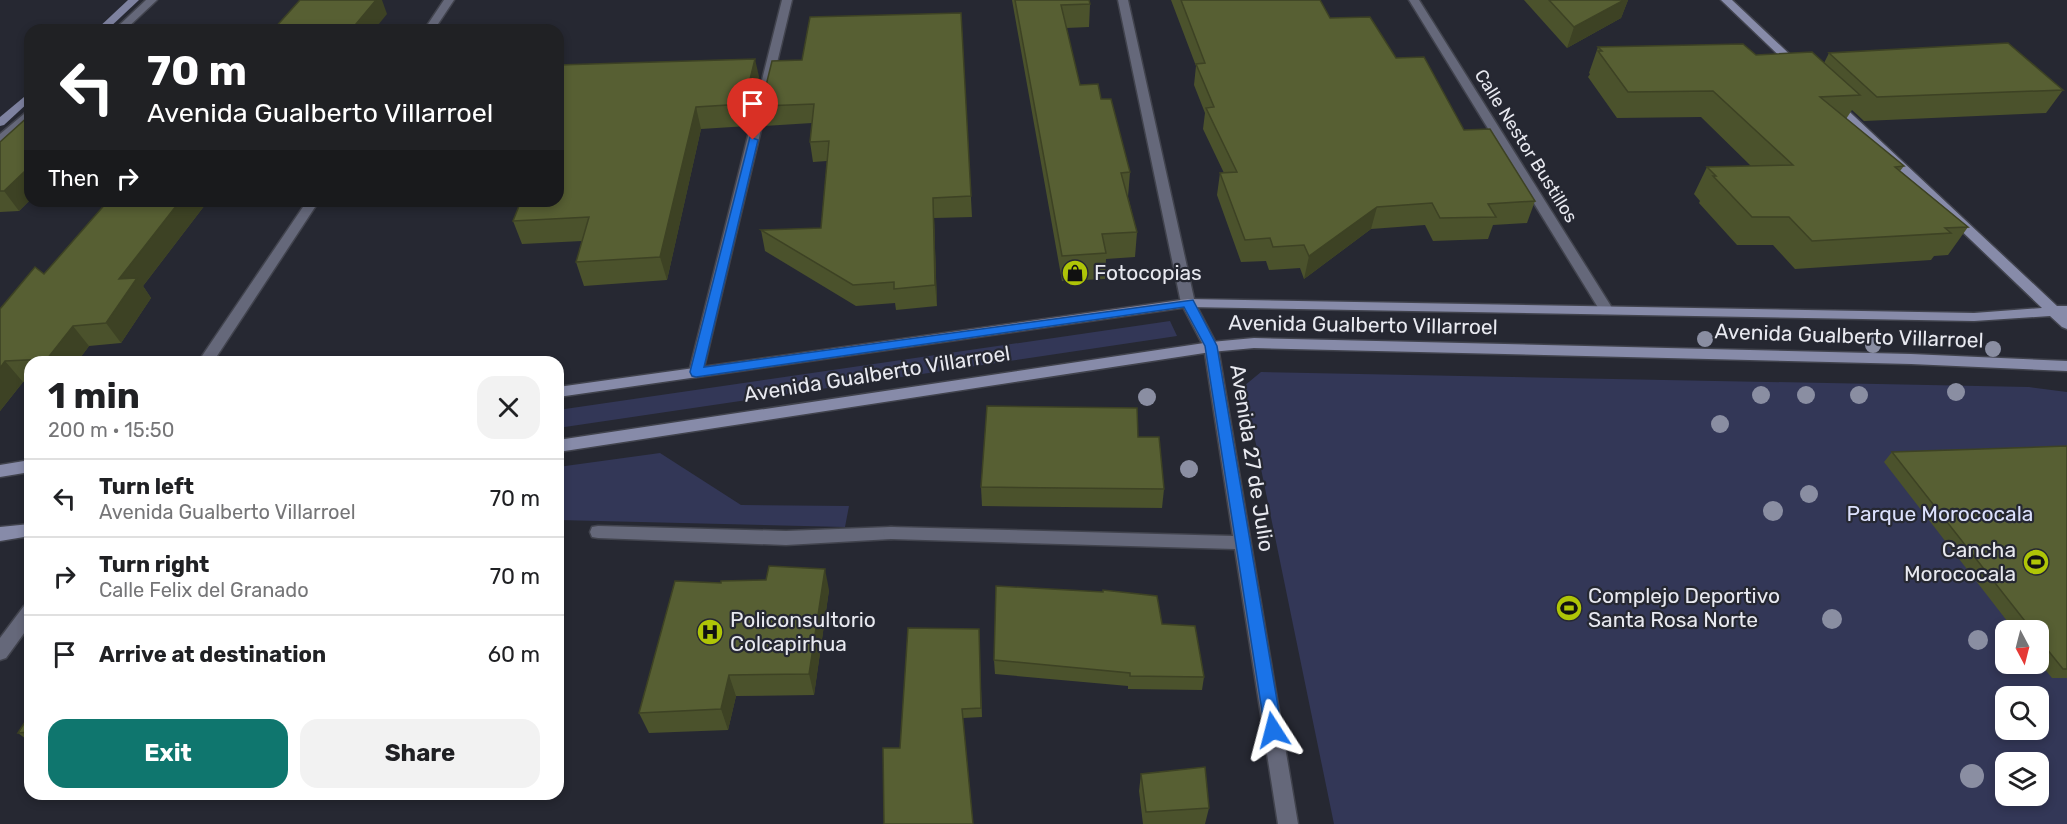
<!DOCTYPE html>
<meta charset="utf-8">
<style>
:root{--surface:#fff;--page:#f2f2f2;--text:#202124;--muted:#757577;--line:#e0e0e0;--accent:#0f766e}
body{margin:0;font-family:Rubik,sans-serif;background:var(--page);color:var(--text);height:100vh;display:flex;flex-direction:column;font-size:22px;white-space:nowrap}
*{box-sizing:border-box;margin:0}
p{font-size:20px;color:var(--muted)}
.icon{flex:none;width:33px;height:33px;fill:none;stroke:currentColor;stroke-width:2;stroke-linecap:round;stroke-linejoin:round}
.map{position:relative;flex:1;overflow:hidden}
.drawer{position:absolute;left:24px;top:356px;width:540px;height:444px;display:flex;flex-direction:column;background:var(--surface);border-radius:18px;box-shadow:0 3px 9px #0003}
.drawer>*{flex:none}
.banner{position:absolute;left:24px;top:24px;width:540px;height:183px;border-radius:18px;box-shadow:0 3px 9px #0003;background:#202124;color:#fff;overflow:hidden}
.needle{width:39px;rotate:173deg}
.tools{position:absolute;left:1995px;top:620px;display:grid;gap:12px}
.tools a{display:grid;place-items:center;width:54px;height:54px;border-radius:12px;background:var(--surface);box-shadow:0 3px 9px #0003;font-size:30px}
.pin{position:absolute;display:grid;place-items:center;width:51px;height:51px;color:#fff;margin:-62px -26px;border-radius:50% 50% 50% 0;rotate:-45deg;box-shadow:0 0 6px #0007}
.pin .icon{rotate:45deg}
.me{position:absolute;width:66px;margin:-33px;rotate:351deg;stroke-linejoin:round;filter:drop-shadow(0 0 4px #0008)}
.turn{display:flex;align-items:center;gap:21px;height:126px;padding:0 24px;font-size:27px}
.turn .icon{width:78px;height:78px;stroke-width:2.5}
.turn b{display:block;font-size:42px;line-height:51px}
.then{display:flex;align-items:center;height:57px;padding:0 24px;background:#0003;gap:12px;font-size:22px}
.round{display:grid;place-items:center;flex:none;width:63px;height:63px;border-radius:18px;background:var(--page)}
.headline{display:flex;align-items:center;justify-content:space-between;height:102px;padding:0 24px}
h1{font-size:36px;font-weight:700;line-height:45px}
.cta{display:flex;gap:12px;margin-top:auto;padding:12px 24px}
.cta a{flex:1;height:69px;border-radius:18px;background:var(--accent);color:#fff;font-size:24px;font-weight:700;line-height:69px;text-align:center}
.cta a+a{background:var(--page);color:var(--text)}
ul{padding:0;list-style:none}
li{display:flex;align-items:center;gap:18px;height:78px;padding:0 24px;border-top:2px solid var(--line)}
li div{flex:1}
li b{display:block;font-size:22px}
li em{font-style:normal}
.map>svg:first-child{display:block}
</style>
<div class="map">
<svg width="2067" height="824" viewBox="0 0 2067 824">
<rect width="100%" height="100%" fill="#262832"/>
<g fill="#333757" fill-rule="evenodd">
<path d="M 1170,321 L 1177,336 L 558,428 L 558,410 Z"/>
<path d="M 1261,372 L 2029,387 L 2067,392 L 2067,824 L 1334,824 L 1244,386 ZM 2006,630 L 2038,630 L 2038,663 L 2006,663 ZM 2006,696 L 2038,696 L 2038,729 L 2006,729 ZM 2006,762 L 2038,762 L 2038,795 L 2006,795 Z"/>
<path d="M 660,453 L 741,505 L 849,506 L 845,527 L 558,520 L 558,467 Z"/>
</g>
<g fill="none" stroke-linecap="round" stroke-linejoin="round">
<g fill="#7e82a0" fill-rule="evenodd">
<path d="M 128,0 L 139,0 L 107,30 L 96,30 Z"/>
<path d="M 30,92 L 30,101 L 4,125 L 0,126 L 0,117 Z"/>
</g>
<defs>
<path id="lane" d="M 598,526 L 786,531 L 891,527 L 897,528 L 899,533 L 897,538 L 891,539 L 786,545 L 598,538 L 592,537 L 590,532 L 592,527 Z"/>
<g id="street">
<path d="M 146,0 L 157,0 L 125,30 L 114,30 Z"/>
<path d="M 444,0 L 454,0 L 434,30 L 424,30 Z"/>
<path d="M 782,0 L 792,0 L 703,372 L 696,377 L 689,372 Z"/>
<path d="M 1118,0 L 1128,0 L 1195,303 L 1218,347 L 1298,824 L 1278,824 L 1235,549 L 891,539 L 885,538 L 883,533 L 885,528 L 891,527 L 1233,536 L 1204,347 L 1181,303 Z"/>
<path d="M 1409,0 L 1419,0 L 1614,311 L 1612,314 L 1602,314 Z"/>
<path d="M 30,109 L 30,118 L 4,142 L 0,143 L 0,134 Z"/>
<path d="M 307,201 L 319,201 L 213,362 L 198,362 Z"/>
<path d="M 30,604 L 30,625 L 6,658 L 0,660 L 0,638 L 24,606 Z"/>
</g>
<g id="secondary">
<path d="M 1721,0 L 1732,0 L 1800,64 L 1800,68 L 1792,68 Z"/>
<path d="M 1835,101 L 1839,102 L 2057,306 L 2067,306 L 2067,329 L 2062,327 L 2050,316 L 1974,321 L 1188,307 L 558,397 L 558,387 L 1188,299 L 1974,313 L 2042,308 L 1831,106 L 1831,102 Z"/>
<path d="M 1254,338 L 1911,354 L 2067,361 L 2067,371 L 1911,364 L 1254,348 L 1211,352 L 558,452 L 558,440 L 1211,342 Z"/>
<path d="M 30,460 L 30,472 L 0,477 L 0,465 Z"/>
<path d="M 30,524 L 30,536 L 0,541 L 0,527 Z"/>
</g>
</defs>
<use href="#lane" stroke="#41434d" stroke-width="3"/>
<use href="#street" stroke="#41434d" stroke-width="3"/>
<use href="#secondary" stroke="#41434d" stroke-width="3"/>
<use href="#lane" fill="#65687a" fill-rule="evenodd"/>
<use href="#street" fill="#65687a" fill-rule="evenodd"/>
<use href="#secondary" fill="#878ba9" fill-rule="evenodd"/>
</g>
<g fill="#8a8ea2">
<circle cx="1705" cy="339" r="8"/>
<circle cx="1873" cy="345" r="8"/>
<circle cx="1993" cy="349" r="8"/>
<circle cx="1956" cy="392" r="9"/>
<circle cx="1761" cy="395" r="9"/>
<circle cx="1806" cy="395" r="9"/>
<circle cx="1859" cy="395" r="9"/>
<circle cx="1147" cy="397" r="9"/>
<circle cx="1720" cy="424" r="9"/>
<circle cx="1189" cy="469" r="9"/>
<circle cx="1809" cy="494" r="9"/>
<circle cx="1773" cy="511" r="10"/>
<circle cx="1832" cy="619" r="10"/>
<circle cx="1978" cy="640" r="10"/>
<circle cx="1972" cy="776" r="12"/>
</g>
<g fill="#4b522c">
<path d="M 1012,0 L 1089,0 L 1090,4 L 1089,27 L 1066,28 L 1080,85 L 1101,99 L 1130,172 L 1128,197 L 1137,232 L 1135,257 L 1106,259 L 1105,279 L 1062,281 Z"/>
<path d="M 1171,0 L 1320,0 L 1330,18 L 1396,58 L 1464,130 L 1535,201 L 1527,223 L 1493,225 L 1488,239 L 1433,241 L 1425,225 L 1371,229 L 1304,279 L 1300,268 L 1269,270 L 1266,261 L 1241,262 L 1217,195 L 1220,173 L 1224,173 L 1203,129 L 1205,113 L 1194,85 L 1196,66 Z"/>
<path d="M 1524,0 L 1628,0 L 1621,18 L 1567,48 Z"/>
<path d="M 961,13 L 972,217 L 934,218 L 937,306 L 896,310 L 895,303 L 856,306 L 765,251 L 761,230 L 821,228 L 827,161 L 813,162 L 810,142 L 812,123 L 764,126 L 761,106 L 802,60 Z"/>
<path d="M 1598,47 L 1756,55 L 1824,63 L 1829,53 L 2063,90 L 2046,113 L 1864,121 L 1852,110 L 1846,119 L 1904,166 L 1900,171 L 1968,227 L 1948,255 L 1934,256 L 1931,260 L 1795,269 L 1773,245 L 1737,245 L 1699,203 L 1700,201 L 1694,194 L 1707,167 L 1751,166 L 1701,117 L 1617,118 L 1588,77 L 1590,74 L 1589,73 Z"/>
<path d="M 558,65 L 760,81 L 748,126 L 701,129 L 667,280 L 584,286 L 576,262 L 582,241 L 522,244 L 513,221 L 558,201 Z"/>
<path d="M 30,115 L 30,200 L 19,211 L 0,212 L 0,142 Z"/>
<path d="M 108,201 L 208,201 L 143,286 L 151,298 L 121,343 L 89,346 L 77,362 L 30,362 L 30,381 L 23,382 L 0,411 L 0,309 L 44,274 Z"/>
<path d="M 1138,437 L 1164,489 L 1162,508 L 982,506 L 981,487 Z"/>
<path d="M 2067,446 L 2067,678 L 2052,678 L 2038,661 L 2038,630 L 2014,630 L 1884,462 L 1892,452 Z"/>
<path d="M 829,590 L 814,695 L 736,696 L 728,730 L 649,733 L 639,713 Z"/>
<path d="M 1162,624 L 1204,677 L 1202,690 L 1128,689 L 1128,686 L 995,674 L 994,660 Z"/>
<path d="M 979,629 L 982,717 L 963,718 L 900,748 Z"/>
<path d="M 30,714 L 30,742 L 18,733 Z"/>
<path d="M 1141,774 L 1209,808 L 1205,824 L 1143,824 L 1139,791 Z"/>
</g>
<g fill="#3d4224">
<path d="M 368,0 L 382,0 L 387,14 L 374,30 L 351,30 Z"/>
<path d="M 1624,0 L 1628,0 L 1621,18 L 1567,48 L 1574,27 Z"/>
<path d="M 755,59 L 760,81 L 748,126 L 744,104 Z"/>
<path d="M 696,107 L 701,129 L 667,280 L 660,257 Z"/>
<path d="M 24,172 L 30,181 L 30,200 L 19,211 L 4,191 Z"/>
<path d="M 933,198 L 934,218 L 937,306 L 935,285 Z"/>
<path d="M 180,201 L 208,201 L 143,286 L 151,298 L 121,343 L 106,323 L 119,279 Z"/>
<path d="M 1377,207 L 1371,229 L 1304,279 L 1309,256 Z"/>
<path d="M 73,326 L 89,346 L 77,362 L 49,362 L 47,359 Z"/>
<path d="M 5,361 L 23,382 L 0,411 L 0,368 Z"/>
<path d="M 825,569 L 829,590 L 814,695 L 809,674 Z"/>
<path d="M 729,675 L 736,696 L 728,730 L 721,709 Z"/>
</g>
<g fill="#575f33" stroke="#3d4224" stroke-width="1.5">
<path d="M 300,0 L 376,0 L 351,30 L 273,30 Z"/>
<path d="M 1015,0 L 1089,0 L 1090,4 L 1061,5 L 1080,85 L 1098,84 L 1101,99 L 1111,99 L 1130,172 L 1121,173 L 1137,232 L 1102,234 L 1106,253 L 1062,256 Z"/>
<path d="M 1181,0 L 1320,0 L 1330,18 L 1370,17 L 1396,58 L 1424,57 L 1464,130 L 1490,129 L 1535,201 L 1488,204 L 1496,217 L 1440,218 L 1432,203 L 1377,207 L 1309,256 L 1304,245 L 1273,247 L 1270,238 L 1245,240 L 1220,173 L 1237,172 L 1206,108 L 1214,107 L 1196,64 L 1205,63 Z"/>
<path d="M 1549,0 L 1624,0 L 1574,27 Z"/>
<path d="M 961,13 L 971,196 L 933,198 L 935,285 L 894,289 L 894,282 L 853,285 L 761,230 L 821,228 L 829,141 L 810,142 L 814,104 L 761,106 L 772,61 L 802,60 L 810,17 Z"/>
<path d="M 2008,43 L 2063,90 L 1877,97 L 1829,53 Z"/>
<path d="M 1743,44 L 1756,55 L 1812,52 L 1860,95 L 1820,97 L 1904,166 L 1895,167 L 1968,227 L 1945,228 L 1951,233 L 1812,241 L 1789,217 L 1752,217 L 1713,176 L 1716,176 L 1707,167 L 1793,165 L 1713,91 L 1628,92 L 1598,51 L 1602,51 L 1598,47 Z"/>
<path d="M 755,59 L 744,104 L 696,107 L 660,257 L 576,262 L 589,217 L 513,221 L 521,201 L 558,201 L 558,65 Z"/>
<path d="M 30,115 L 30,172 L 24,172 L 4,191 L 0,191 L 0,142 Z"/>
<path d="M 108,201 L 180,201 L 119,279 L 137,278 L 106,323 L 73,326 L 47,359 L 5,361 L 0,368 L 0,309 L 35,267 L 44,274 Z"/>
<path d="M 987,406 L 1137,408 L 1138,437 L 1159,437 L 1164,489 L 981,487 Z"/>
<path d="M 2067,446 L 2067,669 L 2063,669 L 2038,638 L 2038,630 L 2032,630 L 1892,452 Z"/>
<path d="M 769,566 L 825,569 L 809,674 L 729,675 L 721,709 L 639,713 L 675,581 L 721,583 L 721,581 L 766,580 Z"/>
<path d="M 996,586 L 1103,592 L 1103,590 L 1157,596 L 1162,624 L 1195,626 L 1204,677 L 1130,676 L 1130,673 L 994,660 Z"/>
<path d="M 908,628 L 979,629 L 981,708 L 962,709 L 973,824 L 884,824 L 883,748 L 900,748 Z"/>
<path d="M 30,714 L 30,732 L 18,733 Z"/>
<path d="M 1205,767 L 1209,808 L 1146,812 L 1141,774 Z"/>
</g>
<path fill="#1a73e8" stroke="#114b97" stroke-width="1.5" d="M 750,137 L 758,140 L 704,367 L 1193,300 L 1217,346 L 1282,730 L 1280,736 L 1273,738 L 1267,736 L 1265,730 L 1205,346 L 1184,307 L 696,377 L 692,376 L 690,372 Z"/>
<defs>
<symbol id="shop-disc" viewBox="-11 -11 22 22"><circle r="9.5" fill="#afc507" stroke="#262832"/><path d="M-5-2.5h2.3a2.7 3.5 0 0 1 5.4 0H5L5.5 6h-11ZM-1.5-2.5h3a1.5 2.3 0 0 0-3 0Z" fill="#111"/></symbol>
<symbol id="stadium-disc" viewBox="-11 -11 22 22"><circle r="9.5" fill="#afc507" stroke="#262832"/><path d="M0-5a6.5 5 0 1 0 0 10a6.5 5 0 1 0 0-10ZM-3.5-1.8h7v3.6h-7Z" fill="#111"/></symbol>
<symbol id="hospital-disc" viewBox="-11 -11 22 22"><circle r="9.5" fill="#afc507" stroke="#262832"/><path d="M-5-5h3v3.5h4V-5h3V5h-3V1.5h-4V5h-3Z" fill="#111"/></symbol>
</defs>
<g fill-rule="evenodd">
<use href="#shop-disc" x="1060" y="258" width="30" height="30"/>
<use href="#stadium-disc" x="2021" y="547" width="30" height="30"/>
<use href="#stadium-disc" x="1554" y="593" width="30" height="30"/>
<use href="#hospital-disc" x="695" y="617" width="30" height="30"/>
</g>
<g text-anchor="middle" stroke-width="4.5" stroke-linejoin="round" paint-order="stroke">
<g font-size="18" fill="#e8e9f0" stroke="#262832">
<text transform="translate(1526 146) rotate(58)" y="6">Calle Nestor Bustillos</text>
</g>
<g font-size="21" fill="#e8e9f0" stroke="#262832" text-anchor="start">
<text x="1094" y="280">Fotocopias</text>
<text x="2016" y="557" text-anchor="end">Cancha<tspan x="2016" dy="24">Morococala</tspan></text>
<text x="1588" y="603">Complejo Deportivo<tspan x="1588" dy="24">Santa Rosa Norte</tspan></text>
<text x="730" y="627">Policonsultorio<tspan x="730" dy="24">Colcapirhua</tspan></text>
</g>
<g font-size="21" fill="#e8e9f0" stroke="#262832">
<text transform="translate(1363 325) rotate(1)" y="7">Avenida Gualberto Villarroel</text>
<text transform="translate(1849 336) rotate(2)" y="7">Avenida Gualberto Villarroel</text>
<text transform="translate(877 374) rotate(-9)" y="7">Avenida Gualberto Villarroel</text>
<text transform="translate(1252 458) rotate(81)" y="7">Avenida 27 de Julio</text>
</g>
<g font-size="21" fill="#dce1fd" stroke="#262832">
<text x="1940" y="521">Parque Morococala</text>
</g>
</g>
</svg>
<div class="tools">
<a><svg class="needle" viewBox="-14 -14 28 28"><path d="M0-13l5 13h-10z" fill="#e53935"/><path d="M0 13l5-13h-10z" fill="#757577"/></svg></a>
<a><svg class="icon" aria-label="search" viewBox="0 0 24 24"><circle cx="10" cy="10" r="6"/><path d="M15 15l6 6"/></svg></a>
<a><svg class="icon" aria-label="layers" viewBox="0 0 24 24"><path d="M12 4l9 5-9 5-9-5zM3 14l9 5 9-5"/></svg></a>
</div>
<div class="pin" style="left:753px;top:140px;background:#d93025"><svg class="icon" aria-label="arrive" viewBox="0 0 24 24"><path d="M6 21V4h12l-3 4 3 4H6"/></svg></div>
<svg class="me" style="left:1273px;top:730px" viewBox="-20 -20 40 40"><path d="M0-17L14 15 0 8-14 15z" fill="#1a73e8" stroke="#fff" stroke-width="4"/></svg>
<div class="banner">
<div class="turn"><svg class="icon" aria-label="left" viewBox="0 0 24 24"><path d="M17 20v-9H6M10 6l-5 5 5 5"/></svg><div><b>70 m</b>Avenida Gualberto Villarroel</div></div>
<div class="then">Then<svg class="icon" aria-label="right" viewBox="0 0 24 24"><path d="M7 20v-9h11M14 6l5 5-5 5"/></svg></div>
</div>
<section class="drawer">
<div class="headline"><div><h1>1 min</h1><p>200 m · 15:50</p></div><a class="round"><svg class="icon" aria-label="close" viewBox="0 0 24 24"><path d="M6 6l12 12M18 6L6 18"/></svg></a></div>
<ul>
<li><svg class="icon" aria-label="left" viewBox="0 0 24 24"><path d="M17 20v-9H6M10 6l-5 5 5 5"/></svg><div><b>Turn left</b><p>Avenida Gualberto Villarroel</p></div><em>70 m</em></li>
<li><svg class="icon" aria-label="right" viewBox="0 0 24 24"><path d="M7 20v-9h11M14 6l5 5-5 5"/></svg><div><b>Turn right</b><p>Calle Felix del Granado</p></div><em>70 m</em></li>
<li><svg class="icon" aria-label="arrive" viewBox="0 0 24 24"><path d="M6 21V4h12l-3 4 3 4H6"/></svg><div><b>Arrive at destination</b></div><em>60 m</em></li>
</ul>
<div class="cta"><a>Exit</a><a>Share</a></div>
</section>
</div>
